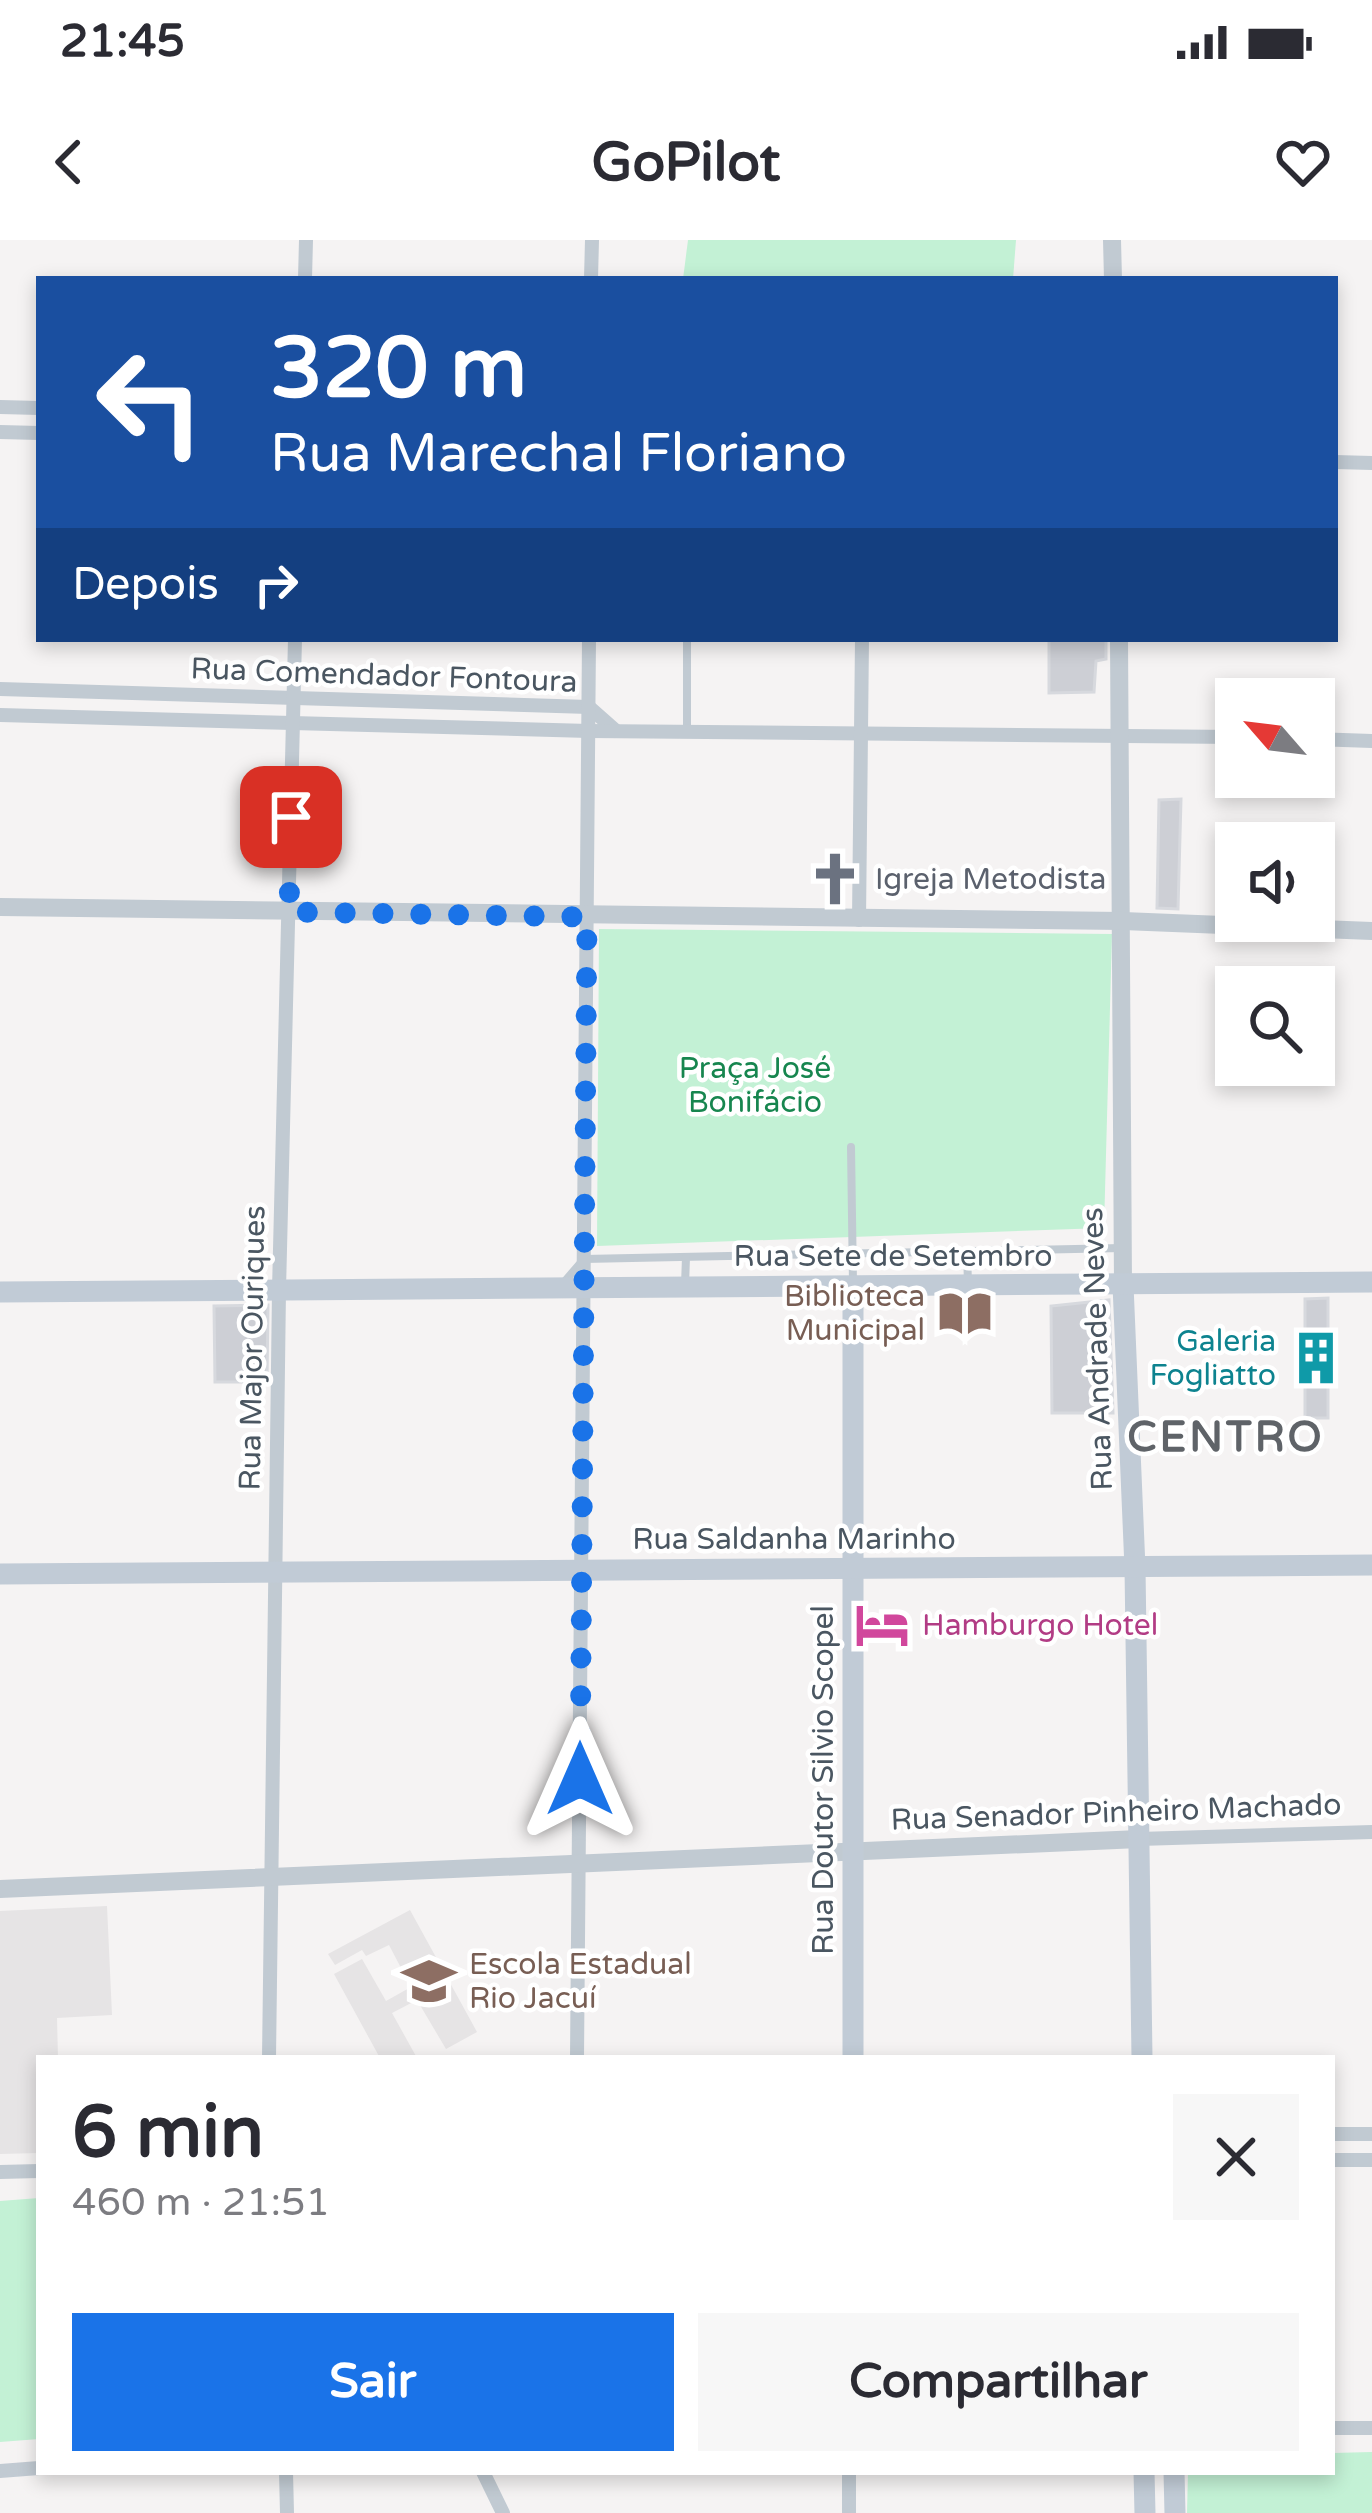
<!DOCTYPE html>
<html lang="pt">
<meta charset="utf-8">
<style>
:root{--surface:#fff;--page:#f7f7f7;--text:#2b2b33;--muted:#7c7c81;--accent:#1a73e8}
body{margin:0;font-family:"Varela Round",sans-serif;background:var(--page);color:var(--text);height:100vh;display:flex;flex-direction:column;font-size:45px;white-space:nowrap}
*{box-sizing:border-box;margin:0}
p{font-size:39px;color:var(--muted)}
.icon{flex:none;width:66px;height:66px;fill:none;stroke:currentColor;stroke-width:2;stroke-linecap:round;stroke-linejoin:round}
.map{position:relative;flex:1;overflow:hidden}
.panel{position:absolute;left:36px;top:1815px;width:1299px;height:420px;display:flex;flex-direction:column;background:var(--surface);border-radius:0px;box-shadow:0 6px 18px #0003}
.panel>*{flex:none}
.guide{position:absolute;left:36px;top:36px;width:1302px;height:366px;border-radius:0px;box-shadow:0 6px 18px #0003;background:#1a4fa0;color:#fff;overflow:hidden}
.needle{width:78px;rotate:298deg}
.fabs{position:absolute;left:1215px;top:438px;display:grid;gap:24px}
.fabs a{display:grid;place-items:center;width:120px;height:120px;border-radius:0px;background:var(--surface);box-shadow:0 6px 18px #0003;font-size:60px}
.pin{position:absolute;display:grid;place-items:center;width:102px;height:102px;color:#fff;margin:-51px;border-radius:24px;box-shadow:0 6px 18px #0006}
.me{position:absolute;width:132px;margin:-66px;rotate:0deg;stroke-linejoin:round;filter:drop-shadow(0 0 9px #0008)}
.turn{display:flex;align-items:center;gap:42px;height:252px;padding:0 36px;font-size:54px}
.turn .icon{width:156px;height:156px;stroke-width:2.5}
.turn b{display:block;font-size:84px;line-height:102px}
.then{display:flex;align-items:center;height:114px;padding:0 36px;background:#0003;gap:24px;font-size:45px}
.round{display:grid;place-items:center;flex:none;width:126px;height:126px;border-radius:0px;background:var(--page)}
.head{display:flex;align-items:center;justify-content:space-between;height:204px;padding:0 36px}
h1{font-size:72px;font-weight:700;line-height:90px}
.button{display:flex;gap:24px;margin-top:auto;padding:24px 36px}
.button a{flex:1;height:138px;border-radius:0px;background:var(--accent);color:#fff;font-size:48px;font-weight:700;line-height:138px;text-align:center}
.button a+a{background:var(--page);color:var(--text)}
.status{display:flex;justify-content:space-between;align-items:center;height:84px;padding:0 60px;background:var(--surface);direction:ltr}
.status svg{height:33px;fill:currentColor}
header{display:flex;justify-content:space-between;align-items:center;height:156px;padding:0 36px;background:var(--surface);font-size:54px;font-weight:700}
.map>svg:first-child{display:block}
</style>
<div class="status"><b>21:45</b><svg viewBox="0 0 49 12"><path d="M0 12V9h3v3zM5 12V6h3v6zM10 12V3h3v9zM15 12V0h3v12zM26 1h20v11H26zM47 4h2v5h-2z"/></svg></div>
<header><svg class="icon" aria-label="back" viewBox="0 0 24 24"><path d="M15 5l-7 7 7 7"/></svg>GoPilot<svg class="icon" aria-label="heart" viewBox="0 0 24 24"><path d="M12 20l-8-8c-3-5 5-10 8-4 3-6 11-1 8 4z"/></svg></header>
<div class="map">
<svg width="1372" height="2273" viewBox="0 0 1372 2273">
<rect width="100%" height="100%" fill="#f5f3f3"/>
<g fill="#e6e4e5">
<path d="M 107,1666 L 112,1775 L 57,1778 L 58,1818 L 39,1818 L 39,1913 L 0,1914 L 0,1671 Z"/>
<path d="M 410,1670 L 477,1792 L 446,1809 L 417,1760 L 392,1773 L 417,1818 L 380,1818 L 334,1734 L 362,1719 L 386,1761 L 411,1747 L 389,1705 L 366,1716 L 362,1710 L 335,1725 L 328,1714 Z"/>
</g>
<g fill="#c3f1d5">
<path d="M 688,0 L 1016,0 L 1013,39 L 683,39 Z"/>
<path d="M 599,689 L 1112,694 L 1104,988 L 597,1006 Z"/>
<path d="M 39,1958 L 39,2199 L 0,2202 L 0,1961 Z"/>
<path d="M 1372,2212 L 1372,2273 L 1187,2273 L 1188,2232 L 1332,2232 L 1332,2213 Z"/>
</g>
<g fill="#cdcfd5" stroke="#d7d9de" stroke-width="3">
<path d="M 1049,399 L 1106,399 L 1106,419 L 1096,421 L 1094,452 L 1049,453 Z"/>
<path d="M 1181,559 L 1178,669 L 1157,668 L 1159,560 Z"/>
<path d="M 1328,1058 L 1328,1178 L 1305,1178 L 1305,1059 Z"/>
<path d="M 1109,1060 L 1113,1173 L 1052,1173 L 1051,1066 Z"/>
<path d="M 268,1065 L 267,1142 L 215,1142 L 214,1066 Z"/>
</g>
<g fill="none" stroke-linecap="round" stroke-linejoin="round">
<g stroke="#c1cad2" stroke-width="8">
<path d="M 687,399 L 687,490"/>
<path d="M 851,907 L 853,1044"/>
<path d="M 967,1011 L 968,1044"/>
<path d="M 565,1041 L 584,1019 L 1122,1008"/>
<path d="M 685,1045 L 686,1017"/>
</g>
<g stroke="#c1cad2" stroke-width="14">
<path d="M 305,39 L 306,0"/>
<path d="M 591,39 L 592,0"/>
<path d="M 0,167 L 39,168"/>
<path d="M 0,192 L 39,193"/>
<path d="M 1335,222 L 1372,223"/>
<path d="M 0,449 L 589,467 L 615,490"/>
<path d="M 0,475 L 589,491 L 1236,497"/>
<path d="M 1314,499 L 1372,501"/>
<path d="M 859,680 L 862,399"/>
<path d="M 1139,1599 L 1372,1592"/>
<path d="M 269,1818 L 279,1050 L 295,399"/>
<path d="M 577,1818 L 589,399"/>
<path d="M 1332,1894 L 1372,1894"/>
<path d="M 1332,1920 L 1372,1920"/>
<path d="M 0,1932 L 39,1931"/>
<path d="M 1332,2188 L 1372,2188"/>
<path d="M 0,2231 L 39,2228"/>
<path d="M 286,2232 L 287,2273"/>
<path d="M 483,2232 L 503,2273"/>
<path d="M 849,2232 L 849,2273"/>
</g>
<g stroke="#c1cad2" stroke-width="18">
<path d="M 1112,0 L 1113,39"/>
<path d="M 1119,399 L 1123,1045"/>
<path d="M 0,667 L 1123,681 L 1372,691"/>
<path d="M 0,1649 L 1139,1599"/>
</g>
<g stroke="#c1cbd6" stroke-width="21">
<path d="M 1123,1045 L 1135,1328 L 1142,1818"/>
<path d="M 853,1046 L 853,1818"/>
<path d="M 0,1052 L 1372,1042"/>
<path d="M 0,1334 L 1372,1325"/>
<path d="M 1144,2232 L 1145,2273"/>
<path d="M 1174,2232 L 1175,2273"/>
</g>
</g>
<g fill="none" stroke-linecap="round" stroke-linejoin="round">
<path stroke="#1a73e8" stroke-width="21" stroke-dasharray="0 37.8" d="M 291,577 L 289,672 L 587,677 L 580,1539"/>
</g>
<defs>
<symbol id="church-bare" viewBox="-9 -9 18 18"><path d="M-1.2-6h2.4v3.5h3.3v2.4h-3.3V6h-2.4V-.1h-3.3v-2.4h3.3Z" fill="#6b7280" stroke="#fff" stroke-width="2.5" paint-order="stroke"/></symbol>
<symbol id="library-bare" viewBox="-9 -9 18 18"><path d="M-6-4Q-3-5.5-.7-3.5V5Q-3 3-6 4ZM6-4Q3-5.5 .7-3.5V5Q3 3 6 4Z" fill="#8d6e63" stroke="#fff" stroke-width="2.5" paint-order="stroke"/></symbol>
<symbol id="building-bare" viewBox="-9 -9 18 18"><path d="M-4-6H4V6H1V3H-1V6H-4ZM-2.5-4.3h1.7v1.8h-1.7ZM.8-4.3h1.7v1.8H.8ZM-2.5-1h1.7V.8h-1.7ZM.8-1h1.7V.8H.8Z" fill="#0f9aa8" stroke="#fff" stroke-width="2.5" paint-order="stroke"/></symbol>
<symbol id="hotel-bare" viewBox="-9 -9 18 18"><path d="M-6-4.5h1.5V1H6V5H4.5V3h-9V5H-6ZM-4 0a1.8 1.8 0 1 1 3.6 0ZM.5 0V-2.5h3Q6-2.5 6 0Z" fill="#d1479c" stroke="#fff" stroke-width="2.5" paint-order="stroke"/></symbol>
<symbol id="school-bare" viewBox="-9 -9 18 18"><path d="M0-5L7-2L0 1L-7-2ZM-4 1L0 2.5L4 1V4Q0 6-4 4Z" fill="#8d6e63" stroke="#fff" stroke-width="2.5" paint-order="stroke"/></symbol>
</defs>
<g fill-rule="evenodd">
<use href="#church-bare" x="797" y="601" width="76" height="76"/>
<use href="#library-bare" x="927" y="1035" width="76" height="76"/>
<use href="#building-bare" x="1278" y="1080" width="76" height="76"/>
<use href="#hotel-bare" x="844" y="1347" width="76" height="76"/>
<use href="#school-bare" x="391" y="1703" width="76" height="76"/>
</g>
<g text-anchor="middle" stroke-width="9" stroke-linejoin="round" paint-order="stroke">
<g font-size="30" fill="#4a5661" stroke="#fff">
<text transform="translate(384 435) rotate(2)" y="10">Rua Comendador Fontoura</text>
<text x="893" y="1026">Rua Sete de Setembro</text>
<text transform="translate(252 1108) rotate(-89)" y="10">Rua Major Ouriques</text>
<text transform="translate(1097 1109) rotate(-92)" y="10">Rua Andrade Neves</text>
<text x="794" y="1309">Rua Saldanha Marinho</text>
<text transform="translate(823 1540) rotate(-90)" y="10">Rua Doutor Silvio Scopel</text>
<text transform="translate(1116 1572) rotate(-2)" y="10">Rua Senador Pinheiro Machado</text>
</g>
<g font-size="30" fill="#5b616d" stroke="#fff" text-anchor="start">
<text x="875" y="649">Igreja Metodista</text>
</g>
<g font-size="30" fill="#17864f" stroke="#fff">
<text x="755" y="838">Praça José<tspan x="755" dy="34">Bonifácio</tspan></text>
</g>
<g font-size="30" fill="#785e54" stroke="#fff" text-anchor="end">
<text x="925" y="1066">Biblioteca<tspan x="925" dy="34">Municipal</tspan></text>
<text x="469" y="1734" text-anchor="start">Escola Estadual<tspan x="469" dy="34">Rio Jacuí</tspan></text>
</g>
<g font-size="30" fill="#0d838f" stroke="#fff" text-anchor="end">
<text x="1276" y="1111">Galeria<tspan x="1276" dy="34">Fogliatto</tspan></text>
</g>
<g font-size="30" fill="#b23c85" stroke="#fff" text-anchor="start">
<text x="922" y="1395">Hamburgo Hotel</text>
</g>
<g font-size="42" font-weight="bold" letter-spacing="3" fill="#5f6368" stroke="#fff">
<text x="1226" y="1211">CENTRO</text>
</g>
</g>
</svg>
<div class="fabs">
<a><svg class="needle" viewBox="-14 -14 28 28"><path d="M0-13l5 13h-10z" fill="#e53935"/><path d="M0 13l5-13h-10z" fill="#7c7c81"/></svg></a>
<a><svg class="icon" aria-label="sound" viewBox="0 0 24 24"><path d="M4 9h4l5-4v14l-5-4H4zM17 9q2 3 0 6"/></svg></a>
<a><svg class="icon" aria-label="search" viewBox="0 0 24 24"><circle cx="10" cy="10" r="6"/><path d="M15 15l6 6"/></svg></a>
</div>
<div class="pin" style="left:291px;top:577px;background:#d93025"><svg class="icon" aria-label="arrive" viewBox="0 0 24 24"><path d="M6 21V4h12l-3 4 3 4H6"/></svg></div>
<svg class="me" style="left:580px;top:1539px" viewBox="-20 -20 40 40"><path d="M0-17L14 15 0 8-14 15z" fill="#1a73e8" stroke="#fff" stroke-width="4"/></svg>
<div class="guide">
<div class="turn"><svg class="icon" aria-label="left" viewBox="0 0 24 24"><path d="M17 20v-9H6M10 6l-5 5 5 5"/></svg><div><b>320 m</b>Rua Marechal Floriano</div></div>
<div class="then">Depois<svg class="icon" aria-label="right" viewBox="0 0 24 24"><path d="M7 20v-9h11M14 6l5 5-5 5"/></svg></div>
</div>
<section class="panel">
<div class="head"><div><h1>6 min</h1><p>460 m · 21:51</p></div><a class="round"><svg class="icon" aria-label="close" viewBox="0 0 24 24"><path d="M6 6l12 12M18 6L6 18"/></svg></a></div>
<div class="button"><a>Sair</a><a>Compartilhar</a></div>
</section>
</div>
